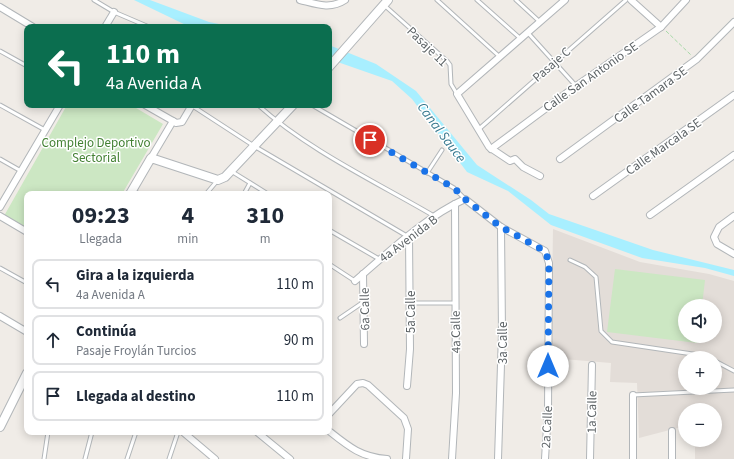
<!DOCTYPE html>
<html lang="es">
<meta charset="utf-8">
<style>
:root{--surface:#fff;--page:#f6f6f7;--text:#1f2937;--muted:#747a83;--line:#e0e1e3}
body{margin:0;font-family:"Source Sans 3",sans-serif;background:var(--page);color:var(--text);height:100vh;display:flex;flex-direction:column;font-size:15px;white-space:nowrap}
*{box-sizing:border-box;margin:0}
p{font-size:13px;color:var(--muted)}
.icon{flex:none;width:22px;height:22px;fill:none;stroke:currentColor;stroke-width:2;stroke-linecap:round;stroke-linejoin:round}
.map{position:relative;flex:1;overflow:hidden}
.panel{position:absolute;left:24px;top:191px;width:308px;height:244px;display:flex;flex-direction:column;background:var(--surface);border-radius:8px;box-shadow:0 2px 10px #0003}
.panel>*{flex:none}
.banner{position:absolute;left:24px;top:24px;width:308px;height:84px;border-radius:8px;box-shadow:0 2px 10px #0003;background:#0b6e4f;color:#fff;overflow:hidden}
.fabs{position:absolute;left:678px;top:299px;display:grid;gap:8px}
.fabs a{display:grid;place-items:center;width:44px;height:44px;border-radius:50%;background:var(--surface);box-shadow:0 2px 10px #0003;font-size:20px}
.pin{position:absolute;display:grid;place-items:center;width:34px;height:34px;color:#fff;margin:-17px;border:2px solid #fff;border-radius:50%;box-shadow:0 1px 4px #0007}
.me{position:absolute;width:44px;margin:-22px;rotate:0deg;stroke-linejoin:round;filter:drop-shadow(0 0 3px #0008)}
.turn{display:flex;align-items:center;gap:14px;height:84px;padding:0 16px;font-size:18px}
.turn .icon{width:52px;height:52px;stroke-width:2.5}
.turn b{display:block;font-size:28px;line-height:34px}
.eta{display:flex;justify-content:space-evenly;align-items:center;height:68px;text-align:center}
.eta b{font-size:24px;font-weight:700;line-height:28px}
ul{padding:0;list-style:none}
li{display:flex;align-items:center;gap:12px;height:50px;margin:0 8px 6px;padding:0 8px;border:2px solid var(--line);border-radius:8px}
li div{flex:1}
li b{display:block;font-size:15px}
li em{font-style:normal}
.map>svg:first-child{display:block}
</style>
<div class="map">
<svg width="734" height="459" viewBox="0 0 734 459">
<rect width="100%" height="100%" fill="#f0ece7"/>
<path fill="#e3ddd8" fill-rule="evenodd" d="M 553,229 L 640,262 L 709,274 L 734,281 L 734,459 L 695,459 L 695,440 L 715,440 L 715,410 L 685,410 L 685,426 L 639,438 L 637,383 L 610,382 L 611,363 L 551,358 ZM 685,306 L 715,306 L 715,336 L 685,336 ZM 685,358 L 715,358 L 715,388 L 685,388 Z"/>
<g fill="#cce7c3">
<path d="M 67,105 L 131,105 L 163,124 L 122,194 L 27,194 L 27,229 L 4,216 Z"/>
<path d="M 615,269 L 705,280 L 702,306 L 685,306 L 685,336 L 698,336 L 697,343 L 607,332 Z"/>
</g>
<g fill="#a8efff">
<path d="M 134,0 L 150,0 L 209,22 L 234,27 L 190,27 Z"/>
<path d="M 329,45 L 376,64 L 416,91 L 477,165 L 531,200 L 549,214 L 653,250 L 734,270 L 734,276 L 705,268 L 642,258 L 551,225 L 508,191 L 467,172 L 412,99 L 392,81 L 329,59 Z"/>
</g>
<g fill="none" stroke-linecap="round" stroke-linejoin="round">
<defs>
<g id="service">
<path d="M 94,0 L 114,12 L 149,27"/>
<path d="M 437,0 L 500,57"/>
<path d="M 477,0 L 521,39"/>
<path d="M 516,0 L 540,22"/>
<path d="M 384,5 L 447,61 L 450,65 L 451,84 L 457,94"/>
<path d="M 528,33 L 576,86"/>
<path d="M 0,51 L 27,66"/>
<path d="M 0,105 L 45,130"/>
<path d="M 191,105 L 254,146 L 407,236"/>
<path d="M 258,105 C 308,150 376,182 434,216"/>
<path d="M 312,105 L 454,188 L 465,199"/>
<path d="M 479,129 L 626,0"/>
<path d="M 0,159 L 21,171"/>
<path d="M 231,171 L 268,194"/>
<path d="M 427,173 L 442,150"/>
<path d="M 132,190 L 139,194"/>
<path d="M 206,194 L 217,181"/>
<path d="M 244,194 L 250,183"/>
<path d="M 329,230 L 379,259"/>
<path d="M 570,260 L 585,267 L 596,277 L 601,331 L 612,342 L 706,356 L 710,358"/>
<path d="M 329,264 L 355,281"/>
<path d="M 0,268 L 27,283"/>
<path d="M 410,303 L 455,303"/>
<path d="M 340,318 L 362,303"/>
<path d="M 715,361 L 734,371"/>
<path d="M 633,395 L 734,390"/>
<path d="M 44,459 L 48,432"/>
<path d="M 85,459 L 92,432"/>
<path d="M 127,459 L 136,432"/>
<path d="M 169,459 L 178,432"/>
</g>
<g id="minor">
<path d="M 300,0 C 316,4 330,10 345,0"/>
<path d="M 631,0 L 661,27"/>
<path d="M 0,7 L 33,27"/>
<path d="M 105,27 L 114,12"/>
<path d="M 145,105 L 173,121"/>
<path d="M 491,149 L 576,86 L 661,27 L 686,0"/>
<path d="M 151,158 L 173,121 L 176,123 L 182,122 L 192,105"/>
<path d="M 560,159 L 697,59 L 734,22"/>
<path d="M 540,176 L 523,167 L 515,159 L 510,161 L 489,147 L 457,94 L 565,0"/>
<path d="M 593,196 L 734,95"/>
<path d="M 0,207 L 60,105"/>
<path d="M 650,215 L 734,155"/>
<path d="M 0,216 L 27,232"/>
<path d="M 734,216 L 719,227 L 714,237 L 717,244 L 734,254"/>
<path d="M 363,274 L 364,344"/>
<path d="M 355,281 C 388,253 425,217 465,199 L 501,227 L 545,251 L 549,263 L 548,410 L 545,459"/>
<path d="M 0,316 L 27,332"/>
<path d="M 407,386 L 410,349 L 409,237"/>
<path d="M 329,414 L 357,384 L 363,383 L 368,385 L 404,418 L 408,429 L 406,459"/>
<path d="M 329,431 C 349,447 361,457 387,459"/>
<path d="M 672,431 L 672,459"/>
<path d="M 183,432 L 215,459"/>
<path d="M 257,432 L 290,459"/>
<path d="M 452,459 L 456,393 L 455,204"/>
<path d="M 498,459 L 502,333 L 501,227"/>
<path d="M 590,459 L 592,365"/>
<path d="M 633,459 L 633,395"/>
</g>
<g id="tertiary">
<path d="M 329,67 L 388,0"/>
<path d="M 130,194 L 151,158 L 218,180 L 225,177 L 293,105"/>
<path d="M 0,427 L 27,373"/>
</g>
</defs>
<use href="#service" stroke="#b2b6b9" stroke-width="5"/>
<use href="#minor" stroke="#b2b6b9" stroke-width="8"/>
<use href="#tertiary" stroke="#b2b6b9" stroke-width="10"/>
<path stroke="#a6d9a6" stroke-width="1" stroke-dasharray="4 2" stroke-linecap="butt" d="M 666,31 L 691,55"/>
<use href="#service" stroke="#fff" stroke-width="3"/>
<use href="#minor" stroke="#fff" stroke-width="6"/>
<use href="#tertiary" stroke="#fff" stroke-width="8"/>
</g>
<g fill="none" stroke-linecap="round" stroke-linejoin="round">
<path stroke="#1a73e8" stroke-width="7" stroke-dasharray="0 12.6" d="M 370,140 L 454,188 L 465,199 L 501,227 L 545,251 L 549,262 L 548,366"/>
</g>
<g text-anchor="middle" stroke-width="3" stroke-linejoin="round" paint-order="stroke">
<g font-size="13" fill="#5e6467" stroke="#fff">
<text transform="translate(428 46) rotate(44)" y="5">Pasaje 11</text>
<text transform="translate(551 64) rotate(-41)" y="5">Pasaje C</text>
<text transform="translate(590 76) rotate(-35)" y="5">Calle San Antonio SE</text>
<text transform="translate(650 94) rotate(-36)" y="5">Calle Tamara SE</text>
<text transform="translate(663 146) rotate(-35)" y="5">Calle Marcala SE</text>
<text transform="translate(408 238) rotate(-37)" y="5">4a Avenida B</text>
<text transform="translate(364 309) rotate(-91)" y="5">6a Calle</text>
<text transform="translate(410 312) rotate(-90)" y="5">5a Calle</text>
<text transform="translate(455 332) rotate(-91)" y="5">4a Calle</text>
<text transform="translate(502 343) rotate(-90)" y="5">3a Calle</text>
<text transform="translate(591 412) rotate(-89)" y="5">1a Calle</text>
<text transform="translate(546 427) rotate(-87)" y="5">2a Calle</text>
</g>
<g font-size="13" fill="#438133" stroke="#fff">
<text x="96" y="147">Complejo Deportivo<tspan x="96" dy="15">Sectorial</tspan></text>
</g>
<g font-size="14" font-style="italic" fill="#38798f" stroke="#fff">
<text transform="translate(442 132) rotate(53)" y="5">Canal Sauce</text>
</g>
</g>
</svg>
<div class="fabs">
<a><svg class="icon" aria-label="sound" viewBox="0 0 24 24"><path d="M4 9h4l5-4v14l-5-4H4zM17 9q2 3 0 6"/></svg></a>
<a>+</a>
<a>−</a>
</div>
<div class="pin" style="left:370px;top:140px;background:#d93025"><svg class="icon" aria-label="arrive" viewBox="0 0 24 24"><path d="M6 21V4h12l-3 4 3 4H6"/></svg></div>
<svg class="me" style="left:548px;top:366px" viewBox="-20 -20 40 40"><circle r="19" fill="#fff"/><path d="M0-13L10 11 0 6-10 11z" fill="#1a73e8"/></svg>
<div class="banner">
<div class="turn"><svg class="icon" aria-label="left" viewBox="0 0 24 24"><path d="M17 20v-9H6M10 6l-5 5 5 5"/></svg><div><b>110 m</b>4a Avenida A</div></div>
</div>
<section class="panel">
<div class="eta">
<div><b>09:23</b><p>Llegada</p></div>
<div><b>4</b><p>min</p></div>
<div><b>310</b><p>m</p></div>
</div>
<ul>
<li><svg class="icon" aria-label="left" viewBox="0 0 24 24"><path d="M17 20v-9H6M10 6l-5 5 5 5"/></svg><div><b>Gira a la izquierda</b><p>4a Avenida A</p></div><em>110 m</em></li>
<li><svg class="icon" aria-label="ahead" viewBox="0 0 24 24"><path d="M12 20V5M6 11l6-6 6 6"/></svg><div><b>Continúa</b><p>Pasaje Froylán Turcios</p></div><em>90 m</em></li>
<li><svg class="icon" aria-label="arrive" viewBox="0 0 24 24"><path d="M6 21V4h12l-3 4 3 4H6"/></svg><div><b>Llegada al destino</b></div><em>110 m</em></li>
</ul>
</section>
</div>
